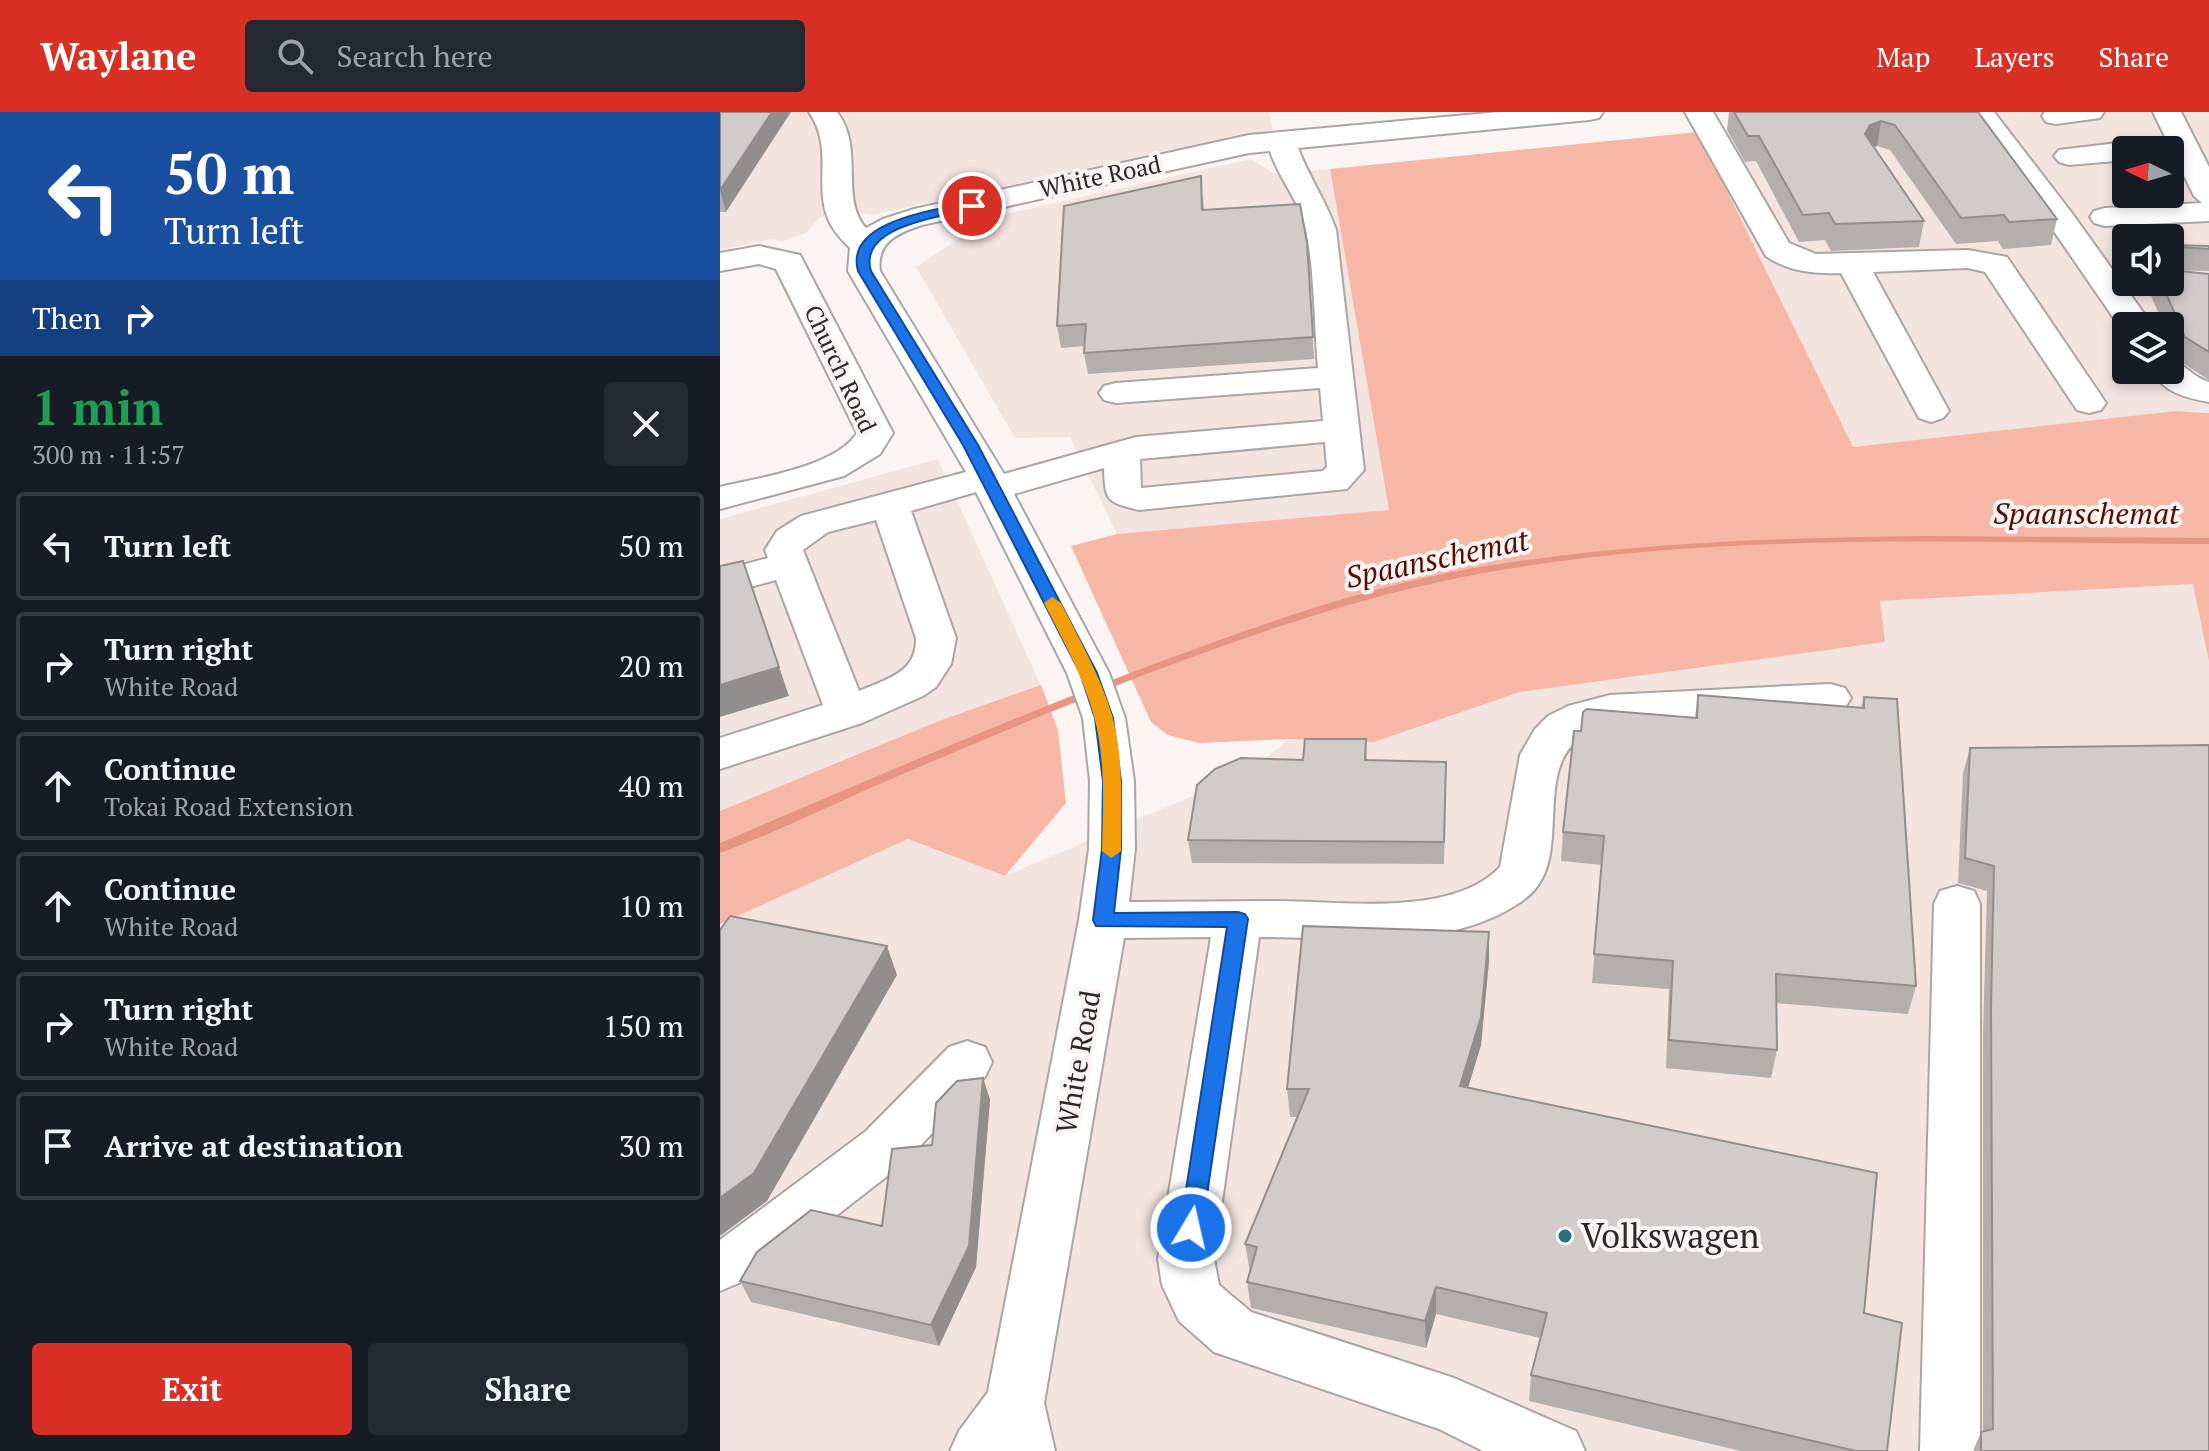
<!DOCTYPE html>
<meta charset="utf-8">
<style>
:root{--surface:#171b24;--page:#242831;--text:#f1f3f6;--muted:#9ea1a6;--line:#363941;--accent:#d93025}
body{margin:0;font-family:"PT Serif",serif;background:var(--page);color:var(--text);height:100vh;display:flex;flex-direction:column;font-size:30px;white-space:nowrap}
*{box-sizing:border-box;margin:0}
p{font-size:26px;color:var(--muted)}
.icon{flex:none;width:44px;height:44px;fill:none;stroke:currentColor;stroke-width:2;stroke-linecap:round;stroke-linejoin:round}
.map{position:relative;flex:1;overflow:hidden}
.details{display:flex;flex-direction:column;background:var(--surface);width:720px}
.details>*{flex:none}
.banner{background:#1a4fa0;color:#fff;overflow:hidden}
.needle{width:52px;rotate:275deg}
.controls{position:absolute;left:1392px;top:24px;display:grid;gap:16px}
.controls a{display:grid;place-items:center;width:72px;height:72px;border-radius:8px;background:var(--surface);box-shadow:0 4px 12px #0003;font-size:40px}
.pin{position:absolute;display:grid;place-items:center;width:68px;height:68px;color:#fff;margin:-34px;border:4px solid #fff;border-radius:50%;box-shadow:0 2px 8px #0007}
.me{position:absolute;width:88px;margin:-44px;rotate:9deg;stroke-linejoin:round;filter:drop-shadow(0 0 6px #0008)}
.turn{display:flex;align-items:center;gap:28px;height:168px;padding:0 32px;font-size:36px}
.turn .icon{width:104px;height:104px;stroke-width:2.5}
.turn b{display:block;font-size:56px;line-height:68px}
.then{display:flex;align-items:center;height:76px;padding:0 32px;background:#0003;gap:16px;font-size:30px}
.round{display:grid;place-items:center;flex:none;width:84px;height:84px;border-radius:8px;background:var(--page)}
.summary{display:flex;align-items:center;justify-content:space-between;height:136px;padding:0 32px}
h1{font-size:48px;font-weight:700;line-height:60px;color:#1e9e55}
.primary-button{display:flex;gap:16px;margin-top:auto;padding:16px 32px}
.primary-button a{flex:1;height:92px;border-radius:8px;background:var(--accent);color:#fff;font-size:32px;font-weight:700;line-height:92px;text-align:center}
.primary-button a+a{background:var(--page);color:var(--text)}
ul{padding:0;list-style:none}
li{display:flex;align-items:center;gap:24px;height:108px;margin:0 16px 12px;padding:0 16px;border:4px solid var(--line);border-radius:8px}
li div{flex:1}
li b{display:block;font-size:30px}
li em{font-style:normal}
header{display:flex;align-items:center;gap:48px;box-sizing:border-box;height:112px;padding:0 40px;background:var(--accent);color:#fff}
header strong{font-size:38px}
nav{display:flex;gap:44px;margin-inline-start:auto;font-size:28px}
.search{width:560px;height:72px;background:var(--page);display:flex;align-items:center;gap:20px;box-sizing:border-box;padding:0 28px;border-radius:8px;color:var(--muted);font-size:30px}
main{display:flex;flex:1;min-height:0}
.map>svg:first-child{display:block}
</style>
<header>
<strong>Waylane</strong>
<div class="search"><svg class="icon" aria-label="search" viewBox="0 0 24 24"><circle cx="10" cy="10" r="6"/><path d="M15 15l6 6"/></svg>Search here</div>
<nav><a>Map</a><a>Layers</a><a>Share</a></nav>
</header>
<main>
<section class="details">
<div class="banner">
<div class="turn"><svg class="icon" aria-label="left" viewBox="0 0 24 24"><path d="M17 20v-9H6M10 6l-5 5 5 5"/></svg><div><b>50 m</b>Turn left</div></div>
<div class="then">Then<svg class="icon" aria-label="right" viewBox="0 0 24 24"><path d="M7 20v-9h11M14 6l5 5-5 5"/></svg></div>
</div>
<div class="summary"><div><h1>1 min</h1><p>300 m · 11:57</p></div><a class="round"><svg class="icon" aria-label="close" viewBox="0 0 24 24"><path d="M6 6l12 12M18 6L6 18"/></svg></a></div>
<ul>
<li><svg class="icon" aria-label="left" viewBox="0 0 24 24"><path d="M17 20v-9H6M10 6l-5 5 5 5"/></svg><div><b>Turn left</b></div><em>50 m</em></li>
<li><svg class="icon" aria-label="right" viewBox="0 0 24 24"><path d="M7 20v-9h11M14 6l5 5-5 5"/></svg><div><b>Turn right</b><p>White Road</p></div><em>20 m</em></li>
<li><svg class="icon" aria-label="ahead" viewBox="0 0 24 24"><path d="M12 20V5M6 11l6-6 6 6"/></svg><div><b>Continue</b><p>Tokai Road Extension</p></div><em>40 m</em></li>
<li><svg class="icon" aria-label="ahead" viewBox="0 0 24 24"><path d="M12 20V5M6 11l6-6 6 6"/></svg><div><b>Continue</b><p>White Road</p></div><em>10 m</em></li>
<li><svg class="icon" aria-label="right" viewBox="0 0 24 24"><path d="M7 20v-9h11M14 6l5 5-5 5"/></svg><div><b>Turn right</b><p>White Road</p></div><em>150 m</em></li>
<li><svg class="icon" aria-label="arrive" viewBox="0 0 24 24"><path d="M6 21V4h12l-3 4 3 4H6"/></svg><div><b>Arrive at destination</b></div><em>30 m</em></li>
</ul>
<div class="primary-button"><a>Exit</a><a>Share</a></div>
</section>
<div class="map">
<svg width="1489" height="1339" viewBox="0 0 1489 1339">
<rect width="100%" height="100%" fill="#fbf4f2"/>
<g fill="#f4e4e0" fill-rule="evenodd">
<path d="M 0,0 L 549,0 L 553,18 L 151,103 L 132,99 L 100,105 L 86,121 L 63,129 L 51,127 L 0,138 Z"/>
<path d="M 1210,0 L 1489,0 L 1489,300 L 1456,299 L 1133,335 L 978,20 ZM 1406,38 L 1450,38 L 1450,82 L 1406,82 ZM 1406,126 L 1450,126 L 1450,170 L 1406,170 ZM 1406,214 L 1450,214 L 1450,258 L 1406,258 Z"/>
<path d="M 531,47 L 555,62 L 610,57 L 669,399 L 397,422 L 350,325 L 295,326 L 196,155 L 272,105 Z"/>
<path d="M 218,347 L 321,574 L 0,713 L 0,407 Z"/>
<path d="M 1473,472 L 1489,550 L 1489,1339 L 0,1339 L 0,812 L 188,727 L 285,764 L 531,659 L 569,627 L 654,630 L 800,580 L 1164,530 L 1159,489 Z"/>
</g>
<g fill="#f7b7a6">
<path d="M 978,20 L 1133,335 L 1456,299 L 1489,301 L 1489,550 L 1473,472 L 1160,489 L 1165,530 L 800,580 L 654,630 L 569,627 L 479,631 L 448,623 L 431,610 L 351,434 L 397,422 L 669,398 L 610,57 Z"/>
<path d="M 321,573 L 338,618 L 346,691 L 285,764 L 188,727 L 0,812 L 0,699 L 219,609 Z"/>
</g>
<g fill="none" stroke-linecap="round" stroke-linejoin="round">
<path fill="#e59581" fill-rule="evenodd" d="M 1204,424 L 1489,426 L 1489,432 C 1217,431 921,414 657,485 C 493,530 334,598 178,664 C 119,689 60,719 0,741 L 0,731 C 141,671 282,610 426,555 C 526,518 628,480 733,460 C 889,431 1046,426 1204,424 Z"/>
<defs>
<g id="minor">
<path d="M 89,0 L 117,0 C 145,36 119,86 146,116 L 163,107 L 194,97 L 529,23 L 779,0 L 883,0 L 879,6 L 869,8 L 578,36 C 589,65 606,89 616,118 L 644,358 L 627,377 L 419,398 C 387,390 385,390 384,356 L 294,382 L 389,561 L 405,606 L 414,669 L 415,737 L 409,790 C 458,790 507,789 556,789 C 620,789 732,806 780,755 L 800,643 L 815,617 L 828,604 L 848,594 L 890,583 L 1110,572 L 1125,576 L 1131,586 L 1125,596 L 1110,600 L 890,611 C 793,638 866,746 802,789 C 727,841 625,825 539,825 L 494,1147 L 499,1173 L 531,1200 L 734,1266 L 856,1319 L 865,1339 L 763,1339 L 719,1317 L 494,1240 L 459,1209 L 442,1173 L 438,1147 L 491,825 L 404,826 L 324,1291 L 335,1339 L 230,1339 L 239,1319 L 268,1280 L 359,808 L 369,737 L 370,669 L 363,606 L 347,561 L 256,380 L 191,399 L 236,526 L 231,552 L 216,575 L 203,584 L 142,611 L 0,657 L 0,626 L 103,593 L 56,468 L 0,483 L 0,459 L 48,446 L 45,438 L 57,419 L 81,404 L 246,360 L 128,159 L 130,136 C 123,129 115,121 110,111 C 92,75 115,37 89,0 ZM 550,39 C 559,67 580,89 586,118 C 595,162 594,211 598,256 L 396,271 L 384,274 L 379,281 L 384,288 L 396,291 L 600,276 L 603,309 L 416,325 L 284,362 L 160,159 C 156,130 178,121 202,113 L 529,41 ZM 605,330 L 607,355 L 603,359 L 421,376 L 420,347 ZM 156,408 L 196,526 C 197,561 166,567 139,579 L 83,438 L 108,420 Z"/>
<path d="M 965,0 L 993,0 L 1069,131 L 1096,142 L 1248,138 L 1287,145 L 1386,291 L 1381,298 L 1369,301 L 1357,298 L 1265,160 L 1248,156 L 1153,160 L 1229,299 L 1223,306 L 1211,310 L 1199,306 L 1121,161 C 1094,162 1069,160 1046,144 Z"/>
<path d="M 1245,0 L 1274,0 L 1351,100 L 1433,214 L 1406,214 L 1404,221 L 1329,112 Z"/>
<path d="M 1325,0 L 1384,0 L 1380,6 L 1336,12 L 1326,10 L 1322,4 Z"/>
<path d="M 1433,0 L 1461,0 L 1489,55 L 1489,109 L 1385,114 L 1374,111 L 1370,105 L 1374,99 L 1385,96 L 1482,91 L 1474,84 Z"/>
<path d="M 1406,30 L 1416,33 L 1420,38 L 1406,38 L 1406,48 L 1349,53 L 1339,50 L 1334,44 L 1339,38 Z"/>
<path d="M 39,134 L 80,143 L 173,321 L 160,342 L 124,364 L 0,397 L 0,375 C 37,366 116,355 137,321 L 56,157 L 39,152 L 0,159 L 0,141 Z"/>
<path d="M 1450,248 C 1466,252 1473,266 1489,270 L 1489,290 C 1463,285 1446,281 1430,258 L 1450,258 Z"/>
<path d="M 1237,774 L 1254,779 L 1260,792 L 1260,1339 L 1200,1339 L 1214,792 L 1220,779 Z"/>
<path d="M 247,929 L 265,935 L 272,950 L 265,965 L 184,1051 L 44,1160 L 0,1179 L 0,1128 L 146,1019 L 229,935 Z"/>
</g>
</defs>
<use href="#minor" stroke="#aba5a3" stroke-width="4"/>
<use href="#minor" fill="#fff" fill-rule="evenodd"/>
</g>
<g fill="#b4afad">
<path d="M 0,0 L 6,100 L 0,100 Z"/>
<path d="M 1009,0 L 1258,0 L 1337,107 L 1331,133 L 1283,137 L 1278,129 L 1236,132 L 1170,38 L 1157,34 L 1154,35 L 1204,109 L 1199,135 L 1111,139 L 1105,128 L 1079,130 L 1036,49 L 1025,50 L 1007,18 Z"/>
<path d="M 483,84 L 484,98 L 587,131 L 594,247 L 368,262 L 364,241 L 365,234 L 341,236 L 337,214 Z"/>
<path d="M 1450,133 L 1489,134 L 1489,159 L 1450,158 Z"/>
<path d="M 1489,162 L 1489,268 L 1458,248 L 1450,229 L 1450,214 L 1444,214 L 1429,179 L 1432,170 L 1450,170 Z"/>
<path d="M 978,583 L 1141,596 L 1144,585 L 1196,874 L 1188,902 L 1056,891 L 1057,938 L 1051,966 L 946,956 L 949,877 L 872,871 L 882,753 L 841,749 L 843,720 L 975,605 Z"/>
<path d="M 646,627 L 647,648 L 726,673 L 724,752 L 472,751 L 468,728 L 583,648 Z"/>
<path d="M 1250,636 L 1489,1339 L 1253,1339 L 1261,1320 L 1263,1319 L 1263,921 L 1267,779 L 1238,771 L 1243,661 Z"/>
<path d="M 769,849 L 761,933 L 748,975 L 1144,1201 L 1167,1339 L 1021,1339 L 809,1289 L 811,1263 L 820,1226 L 716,1202 L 706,1236 L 531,1196 L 527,1170 L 530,1160 L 525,1132 L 578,1005 L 570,1005 L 567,977 Z"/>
<path d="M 263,966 L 270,988 L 256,1155 L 219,1234 L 31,1190 L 20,1169 L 162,1114 L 212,1033 Z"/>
</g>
<g fill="#928e8d">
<path d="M 52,0 L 71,0 L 6,100 L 0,78 Z"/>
<path d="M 1161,9 L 1157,34 L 1146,38 L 1145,22 L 1150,13 Z"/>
<path d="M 23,449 L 69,584 L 0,605 L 0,573 Z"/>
<path d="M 769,820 L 769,849 L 761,933 L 740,1002 L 740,974 Z"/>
<path d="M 167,834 L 177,863 L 47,1089 L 0,1124 L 0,1086 Z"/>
<path d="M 263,966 L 270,988 L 256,1155 L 219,1234 L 211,1213 Z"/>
<path d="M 716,1175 L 716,1202 L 706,1236 L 705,1209 Z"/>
</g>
<g fill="#d1cbc9" stroke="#928e8d" stroke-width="2">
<path d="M 0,0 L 52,0 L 0,78 Z"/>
<path d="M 1014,0 L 1258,0 L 1337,107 L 1289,110 L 1284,103 L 1241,106 L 1175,13 L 1161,9 L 1150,13 L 1145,22 L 1204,109 L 1115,112 L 1109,101 L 1083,103 L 1039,24 L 1028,24 Z"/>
<path d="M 481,64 L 482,98 L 580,92 L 587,131 L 593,225 L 364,241 L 366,212 L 337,214 L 344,94 Z"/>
<path d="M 1450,133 L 1489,134 L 1489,137 L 1457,135 L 1454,145 L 1450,145 Z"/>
<path d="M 1450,158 L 1489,162 L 1489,240 L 1465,225 L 1441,170 L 1450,170 Z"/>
<path d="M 23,449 L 59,555 L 0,573 L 0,454 Z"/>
<path d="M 978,583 L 1144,596 L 1144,585 L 1177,587 L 1196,874 L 1056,862 L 1057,938 L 949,928 L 953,849 L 874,842 L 884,724 L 843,720 L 854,619 L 861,619 L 863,600 L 867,597 L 977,606 Z"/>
<path d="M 585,627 L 646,627 L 645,648 L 726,650 L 724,730 L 468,728 L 477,673 L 495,657 L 521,646 L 583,648 Z"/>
<path d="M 1489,633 L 1489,1339 L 1261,1339 L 1261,1320 L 1273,1317 L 1271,896 L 1274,754 L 1245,746 L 1250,636 Z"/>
<path d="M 10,804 L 167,834 L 34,1061 L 0,1086 L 0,818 Z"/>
<path d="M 583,814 L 769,820 L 761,905 L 740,974 L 1157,1061 L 1144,1201 L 1182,1211 L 1167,1339 L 1136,1339 L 811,1263 L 827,1201 L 716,1175 L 705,1209 L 527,1170 L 537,1135 L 525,1132 L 589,977 L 567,977 Z"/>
<path d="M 263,966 L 249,1134 L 211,1213 L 20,1169 L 37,1140 L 91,1098 L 162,1114 L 172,1037 L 212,1033 L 216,991 L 237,969 Z"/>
</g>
<path fill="#1a73e8" stroke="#114b97" stroke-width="2" d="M 252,90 L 256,91 L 256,96 C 225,104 137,113 151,159 L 258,333 L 377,561 L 393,606 L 401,669 L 401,737 L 394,801 L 518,800 L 525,802 L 528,807 L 482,1116 L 479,1123 L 471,1126 L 463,1123 L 460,1116 L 507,815 L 376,814 L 373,808 L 382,737 L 383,669 L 375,606 L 360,561 L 243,333 L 138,159 C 124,108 218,98 252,90 Z"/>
<path fill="#f59e0b" d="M 332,485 L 341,491 C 359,527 380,563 392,603 C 404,647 401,695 401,739 L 391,746 L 382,739 C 383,695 386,647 374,604 C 363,564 343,528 324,491 Z"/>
<circle fill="#2a6f7e" stroke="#fbf4f2" stroke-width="3" cx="845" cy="1124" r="8"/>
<g text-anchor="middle" stroke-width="8" stroke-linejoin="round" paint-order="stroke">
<g font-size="24" fill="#2c2a29" stroke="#fbf4f2">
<text transform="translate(380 65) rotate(-12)" y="8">White Road</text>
<text transform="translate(120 257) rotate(65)" y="8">Church Road</text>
</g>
<g font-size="28" fill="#2c2a29" stroke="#fbf4f2">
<text transform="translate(358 950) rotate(-80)" y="10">White Road</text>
</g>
<g font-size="30" font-style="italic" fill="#540d00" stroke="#fbf4f2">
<text x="1366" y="412">Spaanschemat</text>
<text transform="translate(717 447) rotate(-12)" y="10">Spaanschemat</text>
</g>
<g font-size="34" fill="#2c2a29" stroke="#fbf4f2" text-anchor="start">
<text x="861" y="1136">Volkswagen</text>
</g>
</g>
</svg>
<div class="controls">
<a><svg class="needle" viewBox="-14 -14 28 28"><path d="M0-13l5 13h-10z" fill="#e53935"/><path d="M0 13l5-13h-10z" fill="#9ea1a6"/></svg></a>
<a><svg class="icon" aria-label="sound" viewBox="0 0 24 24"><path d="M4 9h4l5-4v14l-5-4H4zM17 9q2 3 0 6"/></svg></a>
<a><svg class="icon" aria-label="layers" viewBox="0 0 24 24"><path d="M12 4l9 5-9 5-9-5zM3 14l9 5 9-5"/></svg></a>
</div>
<div class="pin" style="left:252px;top:94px;background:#d93025"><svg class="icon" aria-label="arrive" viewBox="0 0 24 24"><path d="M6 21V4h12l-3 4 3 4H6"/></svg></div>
<svg class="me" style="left:471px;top:1116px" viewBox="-20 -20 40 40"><circle r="17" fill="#1a73e8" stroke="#fff" stroke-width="3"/><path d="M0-11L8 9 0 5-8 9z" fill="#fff"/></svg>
</div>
</main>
